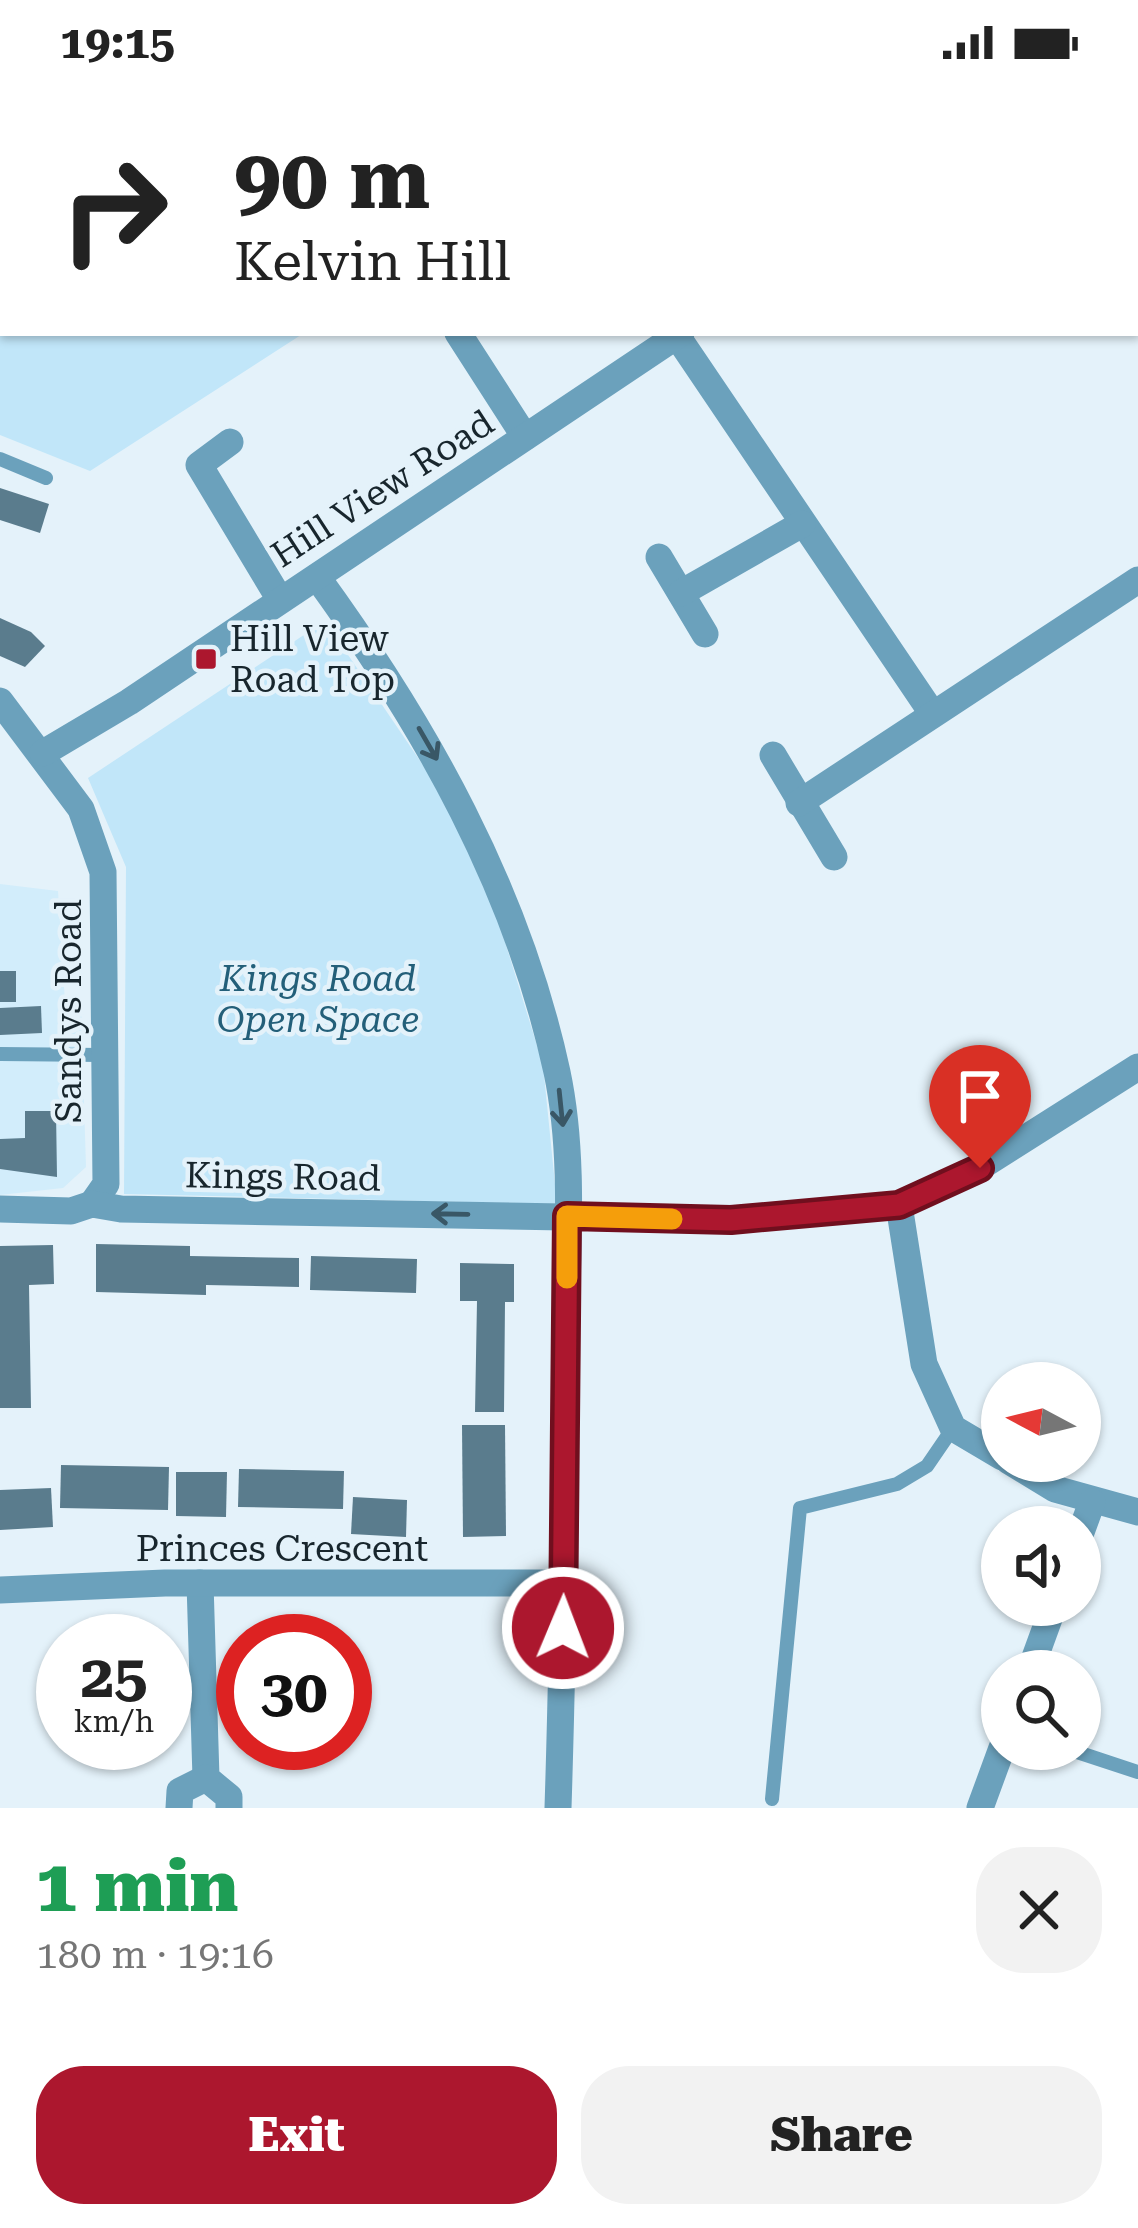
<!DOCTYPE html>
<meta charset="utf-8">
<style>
:root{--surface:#fff;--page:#f2f2f2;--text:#222;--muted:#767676;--accent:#ac172e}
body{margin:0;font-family:"Roboto Serif",serif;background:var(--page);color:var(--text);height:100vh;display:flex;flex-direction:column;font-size:45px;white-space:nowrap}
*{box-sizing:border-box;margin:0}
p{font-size:39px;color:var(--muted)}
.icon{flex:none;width:66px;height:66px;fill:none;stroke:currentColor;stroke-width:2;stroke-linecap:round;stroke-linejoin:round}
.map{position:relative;height:1724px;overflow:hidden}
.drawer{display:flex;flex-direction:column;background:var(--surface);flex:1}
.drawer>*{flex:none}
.guide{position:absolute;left:0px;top:0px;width:1140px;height:252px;box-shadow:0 3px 9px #0004;background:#fff;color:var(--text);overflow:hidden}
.needle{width:78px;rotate:277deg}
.fabs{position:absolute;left:981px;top:1278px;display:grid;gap:24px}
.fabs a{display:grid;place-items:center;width:120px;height:120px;border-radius:50%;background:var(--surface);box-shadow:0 3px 9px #0004;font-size:60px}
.speed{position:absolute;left:36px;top:1530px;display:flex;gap:24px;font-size:60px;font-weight:700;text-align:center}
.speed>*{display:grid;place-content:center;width:156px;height:156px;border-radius:50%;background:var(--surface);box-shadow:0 3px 9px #0004;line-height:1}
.speed small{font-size:30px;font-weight:400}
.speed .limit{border:18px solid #d22;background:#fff;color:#111}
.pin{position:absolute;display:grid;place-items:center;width:102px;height:102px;color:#fff;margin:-123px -51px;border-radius:50% 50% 50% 0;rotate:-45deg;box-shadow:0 0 12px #0007}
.pin .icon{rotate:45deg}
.me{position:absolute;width:132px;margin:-66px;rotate:1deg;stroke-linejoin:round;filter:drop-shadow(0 0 9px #0008)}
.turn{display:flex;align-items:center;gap:42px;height:252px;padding:0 36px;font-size:54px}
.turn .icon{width:156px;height:156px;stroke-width:2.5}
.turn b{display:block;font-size:84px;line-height:102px}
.round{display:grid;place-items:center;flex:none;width:126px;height:126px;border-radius:48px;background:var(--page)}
.overview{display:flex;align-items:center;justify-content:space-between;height:204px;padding:0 36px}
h1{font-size:72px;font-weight:800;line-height:90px;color:#1e9e55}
.action{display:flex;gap:24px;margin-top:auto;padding:24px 36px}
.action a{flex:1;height:138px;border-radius:48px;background:var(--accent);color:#fff;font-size:48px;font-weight:800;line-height:138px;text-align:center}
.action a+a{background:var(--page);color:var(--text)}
.status{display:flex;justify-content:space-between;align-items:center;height:84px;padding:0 60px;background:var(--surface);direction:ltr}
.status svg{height:33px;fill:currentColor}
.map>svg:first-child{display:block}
</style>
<div class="status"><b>19:15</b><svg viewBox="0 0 49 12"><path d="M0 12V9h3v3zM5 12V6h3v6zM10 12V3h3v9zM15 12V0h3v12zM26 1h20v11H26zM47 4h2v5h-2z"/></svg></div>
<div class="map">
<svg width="1138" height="1724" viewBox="0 0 1138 1724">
<rect width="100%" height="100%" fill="#e4f2fa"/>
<path fill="#d2edfb" d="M 0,800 L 58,807 L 65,918 L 81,919 L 86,1083 L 63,1104 L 0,1111 Z"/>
<g fill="#c1e6f9">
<path d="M 0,0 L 309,0 L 3,3 L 3,249 L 304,249 L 90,387 L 0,351 Z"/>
<path d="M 325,537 L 442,709 L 498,835 L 543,981 L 557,1120 L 124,1110 L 126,783 L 88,694 Z"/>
</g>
<g fill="#5a7c8d">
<path d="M 0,404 L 49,420 L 40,449 L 0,436 Z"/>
<path d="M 0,534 L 31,548 L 45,562 L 25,583 L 0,572 Z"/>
<rect x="0" y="887" width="16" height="31"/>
<path d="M 41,922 L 42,949 L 0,951 L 0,924 Z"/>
<path d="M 25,1027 L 56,1027 L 57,1093 L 0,1085 L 0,1055 L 25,1054 Z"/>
<path d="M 96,1160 L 190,1162 L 190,1172 L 299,1174 L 299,1203 L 206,1201 L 206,1211 L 96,1208 Z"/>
<path d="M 53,1161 L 54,1200 L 29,1201 L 31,1324 L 0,1324 L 0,1162 Z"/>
<path d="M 311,1172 L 417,1175 L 416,1209 L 310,1206 Z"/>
<path d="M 460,1179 L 514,1180 L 514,1218 L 505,1218 L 504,1328 L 475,1328 L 477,1217 L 460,1217 Z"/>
<path d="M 462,1341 L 505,1341 L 506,1452 L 463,1453 Z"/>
<path d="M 61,1381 L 169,1383 L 168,1426 L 60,1424 Z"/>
<path d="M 239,1385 L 344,1387 L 343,1425 L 238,1423 Z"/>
<path d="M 176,1388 L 227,1388 L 226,1433 L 176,1432 Z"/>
<path d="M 51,1404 L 53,1443 L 0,1446 L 0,1406 Z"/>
<path d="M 353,1413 L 407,1416 L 406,1453 L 351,1450 Z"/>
</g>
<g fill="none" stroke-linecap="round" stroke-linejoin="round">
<path stroke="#7d8b93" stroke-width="6" stroke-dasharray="12 6" stroke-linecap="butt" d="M 458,0 L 459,3"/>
<g stroke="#6ba1bc" stroke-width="14">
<path d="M 0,69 L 3,68"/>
<path d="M 0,375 L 46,394"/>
<path d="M 0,970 L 103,971"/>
<path d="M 1068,1665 L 1138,1688"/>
<path d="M 772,1715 L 800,1424 L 897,1400 L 927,1382 L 953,1344"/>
</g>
<g stroke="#6ba1bc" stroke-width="27">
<path d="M 1057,3 L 1061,0"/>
<path d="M 1137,99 L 1138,101"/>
<path d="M 458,249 L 525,353"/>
<path d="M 677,252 L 932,629"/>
<path d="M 230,358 L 199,381 L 279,514"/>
<path d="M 659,473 L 705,550"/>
<path d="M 317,493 C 426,643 517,804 557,988 C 575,1073 567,1165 566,1251 C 565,1409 563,1566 558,1724"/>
<path d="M 681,509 L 802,440"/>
<path d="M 0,617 L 81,725 L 103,788 L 106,1100 L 92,1120"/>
<path d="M 43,669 L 129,618 L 681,249"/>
<path d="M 773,671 L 834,773"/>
<path d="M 799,719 L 1138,496"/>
<path d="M 899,1121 L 924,1280 L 953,1344 L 1002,1373"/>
<path d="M 0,1125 L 71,1127 L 92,1120 L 121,1125 L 731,1136 L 899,1121 L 980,1083 L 1138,983"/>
<path d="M 1009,1377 L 1055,1405 L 1138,1428"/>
<path d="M 1080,1451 L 1092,1418"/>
<path d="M 200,1499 L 206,1694 L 229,1713 L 229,1724"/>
<path d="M 0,1506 L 165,1499 L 565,1499"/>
<path d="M 1030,1587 L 1054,1521"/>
<path d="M 179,1724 L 180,1707 L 206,1694"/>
<path d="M 980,1724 L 1002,1664"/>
</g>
</g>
<defs><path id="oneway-shaft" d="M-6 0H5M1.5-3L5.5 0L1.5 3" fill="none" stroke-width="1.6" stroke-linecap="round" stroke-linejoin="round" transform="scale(3)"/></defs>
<g stroke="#395766">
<use href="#oneway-shaft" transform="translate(428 660) rotate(60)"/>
<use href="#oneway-shaft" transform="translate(561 1024) rotate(84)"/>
<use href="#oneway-shaft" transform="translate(450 1130) rotate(-179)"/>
</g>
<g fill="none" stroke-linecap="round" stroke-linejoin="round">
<defs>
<path id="route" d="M 563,1544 L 567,1132 L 731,1136 L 899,1121 L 980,1084"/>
</defs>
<use href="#route" stroke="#700f1e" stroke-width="30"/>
<use href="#route" stroke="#ac172e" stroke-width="21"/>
<path stroke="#f59e0b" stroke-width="21" d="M 567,1194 L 567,1132 L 672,1135"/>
</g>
<rect fill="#ac172e" stroke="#e4f2fa" stroke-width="4.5" x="194" y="563" width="24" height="24" rx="6"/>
<g text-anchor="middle" stroke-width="9" stroke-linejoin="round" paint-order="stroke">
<g font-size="36" fill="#18262d" stroke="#e4f2fa">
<text transform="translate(382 404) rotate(-33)" y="13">Hill View Road</text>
<text transform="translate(68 927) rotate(-90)" y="13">Sandys Road</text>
<text transform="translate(283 1092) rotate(1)" y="13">Kings Road</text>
<text x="282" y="1477">Princes Crescent</text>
</g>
<g font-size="36" fill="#18262d" stroke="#e4f2fa" text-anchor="start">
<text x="230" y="567">Hill View<tspan x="230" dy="41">Road Top</tspan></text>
</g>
<g font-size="36" font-style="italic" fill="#235f79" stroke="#e4f2fa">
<text x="318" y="907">Kings Road<tspan x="318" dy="41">Open Space</tspan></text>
</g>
</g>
</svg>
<div class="fabs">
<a><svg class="needle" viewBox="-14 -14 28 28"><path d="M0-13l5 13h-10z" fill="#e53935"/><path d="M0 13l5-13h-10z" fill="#767676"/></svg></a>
<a><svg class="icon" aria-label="sound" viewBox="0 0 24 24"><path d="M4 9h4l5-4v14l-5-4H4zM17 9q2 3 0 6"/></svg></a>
<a><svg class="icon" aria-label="search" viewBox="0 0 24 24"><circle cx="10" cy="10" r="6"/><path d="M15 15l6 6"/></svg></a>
</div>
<div class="speed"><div>25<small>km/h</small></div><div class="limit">30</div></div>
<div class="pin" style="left:980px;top:1084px;background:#d93025"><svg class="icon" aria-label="arrive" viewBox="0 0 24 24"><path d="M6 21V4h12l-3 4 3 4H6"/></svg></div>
<svg class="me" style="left:563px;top:1544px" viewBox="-20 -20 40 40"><circle r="17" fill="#ac172e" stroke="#fff" stroke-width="3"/><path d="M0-11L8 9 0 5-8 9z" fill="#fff"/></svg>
<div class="guide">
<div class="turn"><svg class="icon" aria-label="right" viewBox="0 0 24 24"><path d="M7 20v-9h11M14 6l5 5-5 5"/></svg><div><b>90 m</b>Kelvin Hill</div></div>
</div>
</div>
<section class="drawer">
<div class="overview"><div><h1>1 min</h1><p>180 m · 19:16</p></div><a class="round"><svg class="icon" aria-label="close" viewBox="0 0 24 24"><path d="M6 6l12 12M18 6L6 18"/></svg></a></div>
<div class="action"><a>Exit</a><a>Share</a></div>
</section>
